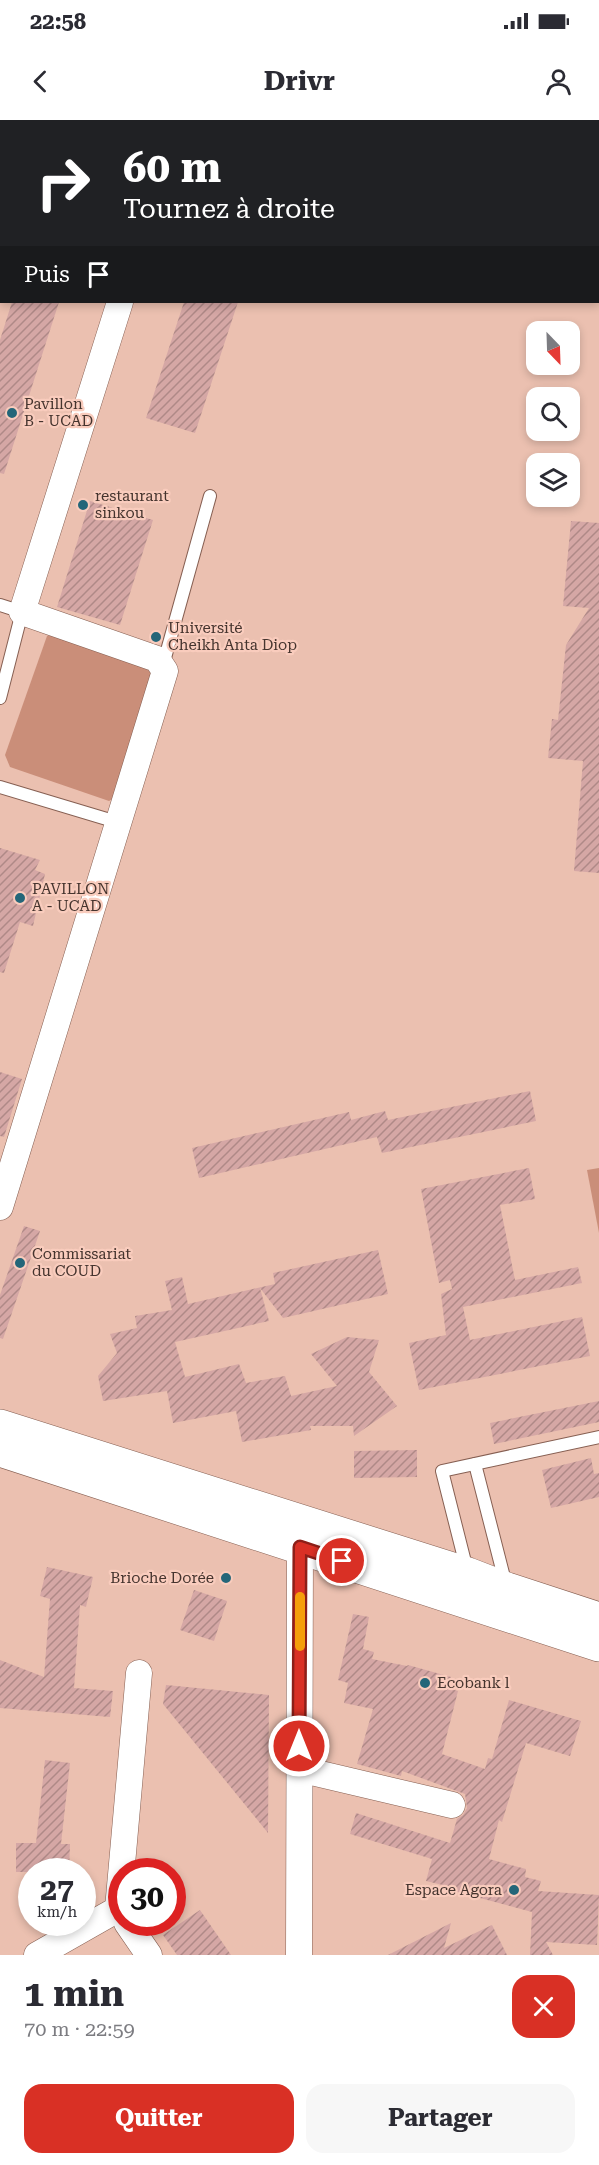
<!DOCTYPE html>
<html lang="fr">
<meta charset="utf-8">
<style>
:root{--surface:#fff;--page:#f7f7f7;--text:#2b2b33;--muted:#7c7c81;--accent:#d93025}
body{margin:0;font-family:"Roboto Serif",serif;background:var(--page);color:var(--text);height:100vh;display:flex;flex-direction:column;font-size:22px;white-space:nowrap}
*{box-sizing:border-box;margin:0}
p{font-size:20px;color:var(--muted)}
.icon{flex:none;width:33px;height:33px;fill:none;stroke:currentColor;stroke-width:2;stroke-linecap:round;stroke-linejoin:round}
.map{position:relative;height:1835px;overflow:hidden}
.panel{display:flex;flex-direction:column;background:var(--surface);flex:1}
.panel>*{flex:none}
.hud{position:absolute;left:0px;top:0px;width:600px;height:183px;box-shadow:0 3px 9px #0003;background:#202124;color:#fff;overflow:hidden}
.needle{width:39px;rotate:157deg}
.controls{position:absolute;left:526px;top:201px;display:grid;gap:12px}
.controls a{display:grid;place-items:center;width:54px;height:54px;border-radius:12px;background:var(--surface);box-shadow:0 3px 9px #0003;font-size:30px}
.speed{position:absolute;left:18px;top:1738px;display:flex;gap:12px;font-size:30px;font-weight:700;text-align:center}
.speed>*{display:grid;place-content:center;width:78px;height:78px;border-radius:50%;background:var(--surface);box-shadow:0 3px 9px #0003;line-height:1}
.speed small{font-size:15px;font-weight:400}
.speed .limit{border:9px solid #d22;background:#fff;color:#111}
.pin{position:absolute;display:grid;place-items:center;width:51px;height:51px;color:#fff;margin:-26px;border:3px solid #fff;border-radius:50%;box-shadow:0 2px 6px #0007}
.me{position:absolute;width:66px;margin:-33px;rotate:0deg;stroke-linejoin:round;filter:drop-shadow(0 0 4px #0008)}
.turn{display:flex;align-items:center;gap:21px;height:126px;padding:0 24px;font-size:27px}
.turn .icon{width:78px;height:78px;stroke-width:2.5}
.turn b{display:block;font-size:42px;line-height:51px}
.then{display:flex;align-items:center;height:57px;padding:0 24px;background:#0003;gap:12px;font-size:22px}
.round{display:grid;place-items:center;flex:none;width:63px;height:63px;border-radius:18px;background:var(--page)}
.headline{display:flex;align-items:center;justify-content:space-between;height:102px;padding:0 24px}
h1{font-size:36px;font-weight:700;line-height:45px}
.primary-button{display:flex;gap:12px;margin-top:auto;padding:12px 24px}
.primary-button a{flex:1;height:69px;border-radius:18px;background:var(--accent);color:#fff;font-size:24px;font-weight:700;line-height:69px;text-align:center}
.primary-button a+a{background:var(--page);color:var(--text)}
.status{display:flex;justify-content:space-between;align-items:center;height:42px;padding:0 30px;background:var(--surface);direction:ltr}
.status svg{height:16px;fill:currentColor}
header{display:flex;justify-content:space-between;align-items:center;height:78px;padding:0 24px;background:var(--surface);font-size:27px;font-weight:700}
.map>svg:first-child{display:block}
</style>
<div class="status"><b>22:58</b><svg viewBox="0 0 49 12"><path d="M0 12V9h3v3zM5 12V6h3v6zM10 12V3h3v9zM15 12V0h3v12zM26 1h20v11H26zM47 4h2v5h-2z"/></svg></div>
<header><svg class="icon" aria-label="back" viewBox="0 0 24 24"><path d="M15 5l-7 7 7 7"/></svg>Drivr<svg class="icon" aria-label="person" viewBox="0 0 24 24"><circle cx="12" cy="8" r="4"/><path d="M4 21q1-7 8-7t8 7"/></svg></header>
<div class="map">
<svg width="599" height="1835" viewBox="0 0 599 1835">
<defs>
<pattern id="building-hatch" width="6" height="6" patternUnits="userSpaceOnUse" patternTransform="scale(1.5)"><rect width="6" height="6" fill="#d5a7a5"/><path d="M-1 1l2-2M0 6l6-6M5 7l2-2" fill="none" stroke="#af8987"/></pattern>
</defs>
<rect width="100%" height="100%" fill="#ebc0b0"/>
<g fill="#ca8e79">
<path d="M 56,513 L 152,544 L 157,554 L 120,675 L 109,681 L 10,647 L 5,635 L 47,516 Z"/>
<path d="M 599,1048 L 599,1113 L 587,1050 Z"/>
</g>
<g fill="url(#building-hatch)">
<path d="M 12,182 L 59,182 L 4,354 L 0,353 L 0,220 Z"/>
<path d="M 184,182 L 238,182 L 195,313 L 146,298 Z"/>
<path d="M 90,381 L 153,400 L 120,505 L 57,487 Z"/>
<path d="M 571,401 L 599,403 L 599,753 L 574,751 L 583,641 L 548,638 L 552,599 L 558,600 L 566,525 L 589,488 L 563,486 Z"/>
<path d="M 0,728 L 40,740 L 35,750 L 45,754 L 33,806 L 20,802 L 4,853 L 0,852 Z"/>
<path d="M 0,952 L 22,959 L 4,1017 L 0,1016 Z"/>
<path d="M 530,971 L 536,1001 L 382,1033 L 377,1017 L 199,1058 L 192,1028 L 349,992 L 351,1000 L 385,991 L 388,1000 Z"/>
<path d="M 529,1048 L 535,1079 L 500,1085 L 515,1160 L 578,1147 L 582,1163 L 463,1187 L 470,1220 L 582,1197 L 590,1236 L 419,1270 L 409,1223 L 446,1215 L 441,1174 L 452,1169 L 450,1160 L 439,1163 L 421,1069 Z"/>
<path d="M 24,1106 L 40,1111 L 3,1219 L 0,1218 L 0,1175 Z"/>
<path d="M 378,1130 L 388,1174 L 283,1198 L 260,1168 L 269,1201 L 175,1222 L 185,1257 L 239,1244 L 246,1263 L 285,1256 L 291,1276 L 337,1266 L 311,1234 L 347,1217 L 379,1220 L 369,1252 L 397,1286 L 354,1316 L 353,1306 L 310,1306 L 311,1310 L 242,1322 L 236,1291 L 173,1303 L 167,1271 L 103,1281 L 98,1256 L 117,1233 L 110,1214 L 137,1208 L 135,1196 L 172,1190 L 165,1161 L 182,1157 L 188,1184 L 275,1164 L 273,1153 Z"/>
<path d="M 599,1281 L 599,1302 L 494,1324 L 490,1303 Z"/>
<path d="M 417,1330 L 417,1357 L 354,1358 L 354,1331 Z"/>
<path d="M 591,1338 L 594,1354 L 599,1353 L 599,1377 L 551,1388 L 542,1350 Z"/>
<path d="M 47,1447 L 93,1457 L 86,1487 L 80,1485 L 74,1568 L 113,1571 L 110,1597 L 0,1588 L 0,1540 L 44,1557 L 50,1479 L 40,1476 Z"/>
<path d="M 194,1470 L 227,1481 L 214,1521 L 180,1510 Z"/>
<path d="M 353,1494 L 369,1497 L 363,1529 L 374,1532 L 372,1539 L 407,1546 L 408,1545 L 451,1557 L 447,1568 L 458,1571 L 442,1634 L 485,1649 L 488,1638 L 492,1639 L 509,1580 L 581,1601 L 570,1636 L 526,1623 L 502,1702 L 499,1700 L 489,1739 L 526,1749 L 525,1757 L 541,1761 L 538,1771 L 599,1775 L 597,1825 L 546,1822 L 553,1835 L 530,1835 L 532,1792 L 450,1770 L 451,1767 L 426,1761 L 432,1739 L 350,1714 L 356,1693 L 450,1723 L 457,1699 L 463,1695 L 467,1688 L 465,1674 L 402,1651 L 401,1656 L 357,1644 L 373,1589 L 344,1583 L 348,1563 L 338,1560 Z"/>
<path d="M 166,1565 L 269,1575 L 268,1713 L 163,1584 Z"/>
<path d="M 45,1640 L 70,1643 L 61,1724 L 70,1724 L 69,1752 L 16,1752 L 16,1723 L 36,1723 Z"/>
<path d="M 200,1790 L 231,1835 L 177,1835 L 163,1815 Z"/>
<path d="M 451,1803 L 444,1828 L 492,1805 L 507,1835 L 388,1835 Z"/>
</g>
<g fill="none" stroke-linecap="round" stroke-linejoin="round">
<defs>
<g id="lane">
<path d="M 0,485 L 22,492 L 0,578"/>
<path d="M 163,545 L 210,376"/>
<path d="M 0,667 L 120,703"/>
<path d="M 475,1344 L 506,1465"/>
<path d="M 467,1450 L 442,1351 L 599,1317"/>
</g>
<g id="street">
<path d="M 177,2 L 178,0"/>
<path d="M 0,1087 L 165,551 L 157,539 L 22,492 L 120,182"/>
<path d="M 299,1649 L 452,1685"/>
<path d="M 127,1803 L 149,1835"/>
<path d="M 37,1835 L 118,1789 L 139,1553"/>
<path d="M 299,1835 L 300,1427"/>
</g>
<g id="primary">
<path d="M 0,1306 L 468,1454 L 507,1469 L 599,1499"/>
<path d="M 0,1330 L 599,1525"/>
</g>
</defs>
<use href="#lane" stroke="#865f52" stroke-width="14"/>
<use href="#street" stroke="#865f52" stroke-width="27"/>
<use href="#primary" stroke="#865f52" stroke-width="34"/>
<use href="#lane" stroke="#fff" stroke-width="12"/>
<use href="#street" stroke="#fff" stroke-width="26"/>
<use href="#primary" stroke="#fff" stroke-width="33"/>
</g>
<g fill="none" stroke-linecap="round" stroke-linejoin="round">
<defs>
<path id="route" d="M 299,1626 L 300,1427 L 342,1441"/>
</defs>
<use href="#route" stroke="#8d1f18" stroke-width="15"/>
<use href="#route" stroke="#d93025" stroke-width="10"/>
<path stroke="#f59e0b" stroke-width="10" d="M 300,1477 L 300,1526"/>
</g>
<g fill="#246679" stroke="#f9ccbd" stroke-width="2">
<circle cx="12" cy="293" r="6"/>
<circle cx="83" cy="385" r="6"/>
<circle cx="156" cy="517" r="6"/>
<circle cx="20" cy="778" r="6"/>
<circle cx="20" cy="1143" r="6"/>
<circle cx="226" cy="1458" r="6"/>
<circle cx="425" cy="1563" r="6"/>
<circle cx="514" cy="1770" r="6"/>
</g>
<g text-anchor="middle" stroke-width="4.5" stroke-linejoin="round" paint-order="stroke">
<g font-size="15" fill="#45342e" stroke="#f9ccbd" text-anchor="start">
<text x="24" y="289">Pavillon<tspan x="24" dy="17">B - UCAD</tspan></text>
<text x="95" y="381">restaurant<tspan x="95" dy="17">sinkou</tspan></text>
<text x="168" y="513">Université<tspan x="168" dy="17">Cheikh Anta Diop</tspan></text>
<text x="32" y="774">PAVILLON<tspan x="32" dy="17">A - UCAD</tspan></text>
<text x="32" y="1139">Commissariat<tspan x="32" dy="17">du COUD</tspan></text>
<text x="214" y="1463" text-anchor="end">Brioche Dorée</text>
<text x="437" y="1568">Ecobank l</text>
<text x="502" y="1775" text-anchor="end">Espace Agora</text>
</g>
</g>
</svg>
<div class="controls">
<a><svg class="needle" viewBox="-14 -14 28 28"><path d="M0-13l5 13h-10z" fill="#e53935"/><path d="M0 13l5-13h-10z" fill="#7c7c81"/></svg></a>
<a><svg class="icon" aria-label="search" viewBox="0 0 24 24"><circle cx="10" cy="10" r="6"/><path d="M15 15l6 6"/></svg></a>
<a><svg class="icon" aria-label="layers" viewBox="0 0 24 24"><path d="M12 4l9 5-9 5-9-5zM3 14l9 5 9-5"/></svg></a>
</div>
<div class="speed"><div>27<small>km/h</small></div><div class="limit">30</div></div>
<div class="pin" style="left:342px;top:1441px;background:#d93025"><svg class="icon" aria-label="arrive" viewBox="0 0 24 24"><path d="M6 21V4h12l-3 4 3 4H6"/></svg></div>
<svg class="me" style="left:299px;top:1626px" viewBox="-20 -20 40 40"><circle r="17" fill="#d93025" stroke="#fff" stroke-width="3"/><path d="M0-11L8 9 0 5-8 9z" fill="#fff"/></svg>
<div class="hud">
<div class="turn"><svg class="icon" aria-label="right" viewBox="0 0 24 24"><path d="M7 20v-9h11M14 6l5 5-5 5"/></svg><div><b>60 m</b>Tournez à droite</div></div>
<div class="then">Puis<svg class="icon" aria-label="arrive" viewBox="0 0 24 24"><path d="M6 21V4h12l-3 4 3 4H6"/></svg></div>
</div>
</div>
<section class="panel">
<div class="headline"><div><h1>1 min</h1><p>70 m · 22:59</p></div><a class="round" style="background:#d93025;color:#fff"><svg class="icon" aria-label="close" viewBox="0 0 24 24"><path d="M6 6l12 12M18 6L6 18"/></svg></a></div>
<div class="primary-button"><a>Quitter</a><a>Partager</a></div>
</section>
